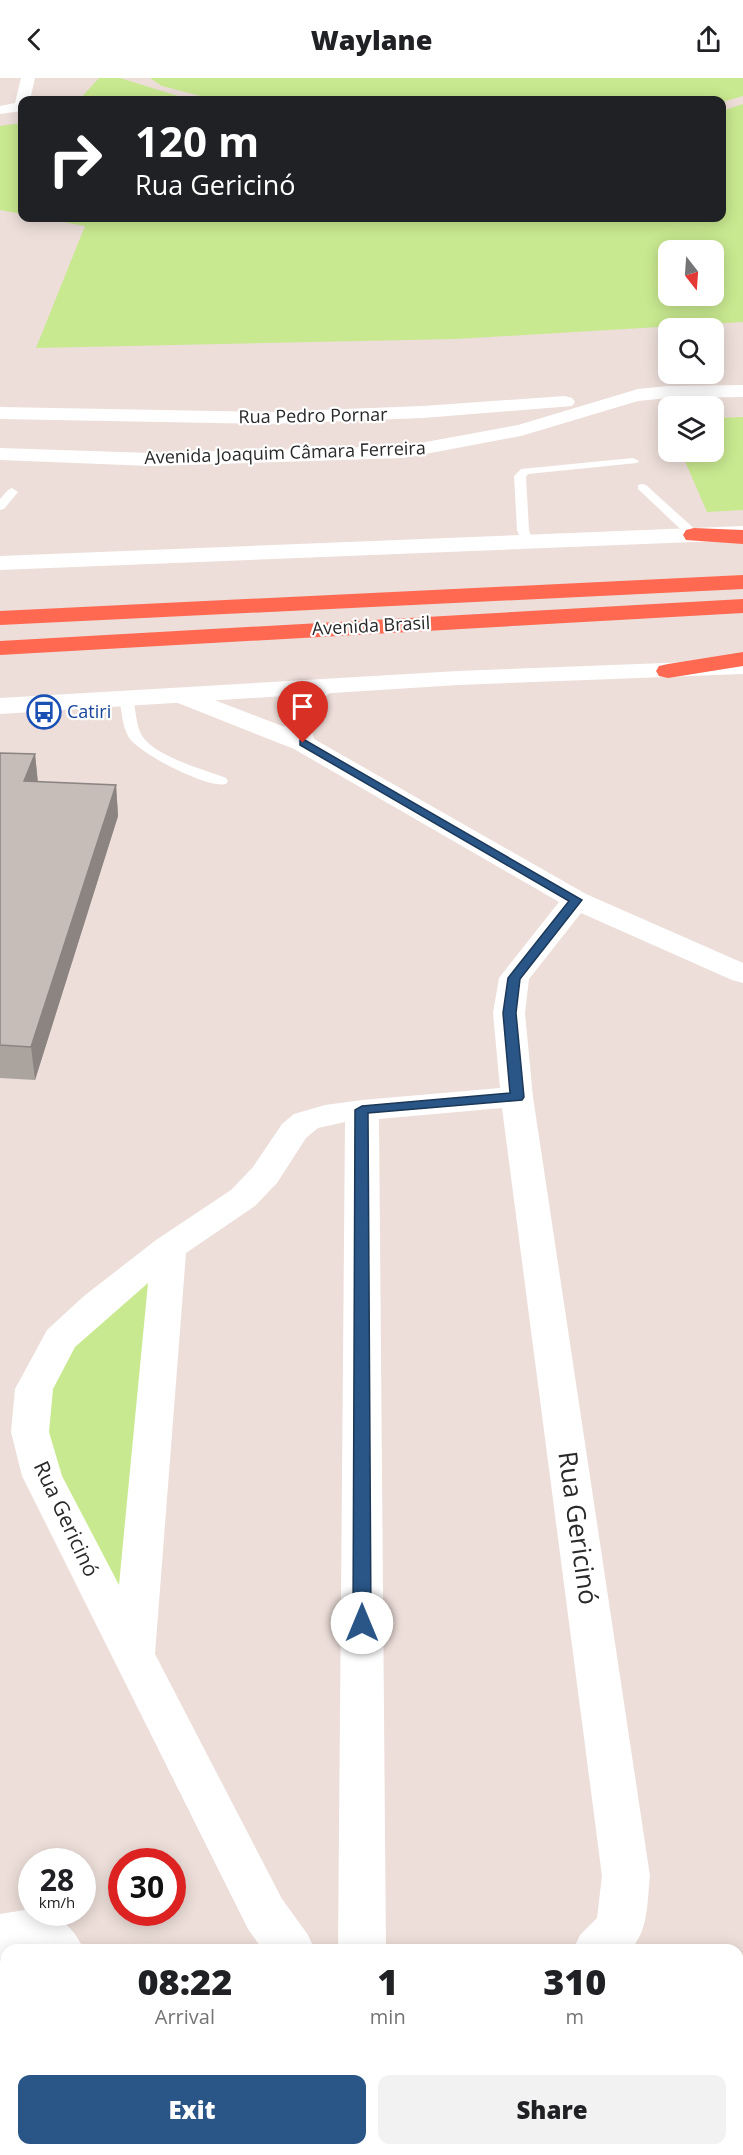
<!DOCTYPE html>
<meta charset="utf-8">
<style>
:root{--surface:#fff;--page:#f2f2f2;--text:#202124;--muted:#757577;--accent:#295687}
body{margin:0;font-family:"Open Sans",sans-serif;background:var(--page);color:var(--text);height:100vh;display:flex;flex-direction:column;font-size:22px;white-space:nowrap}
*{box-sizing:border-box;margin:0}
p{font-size:20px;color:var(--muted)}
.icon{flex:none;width:33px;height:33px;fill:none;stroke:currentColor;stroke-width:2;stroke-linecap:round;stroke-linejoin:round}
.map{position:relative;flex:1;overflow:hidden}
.details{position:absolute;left:0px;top:1866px;width:744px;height:212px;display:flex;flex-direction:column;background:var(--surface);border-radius:18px 18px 0 0;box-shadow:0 3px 15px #0003}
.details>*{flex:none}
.top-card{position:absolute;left:18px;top:18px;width:708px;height:126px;border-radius:12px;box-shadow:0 3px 15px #0003;background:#202124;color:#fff;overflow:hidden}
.needle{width:39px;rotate:163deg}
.fabs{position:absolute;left:658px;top:162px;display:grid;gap:12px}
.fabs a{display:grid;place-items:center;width:66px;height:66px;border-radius:12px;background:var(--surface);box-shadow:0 3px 15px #0003;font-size:30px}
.speed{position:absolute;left:18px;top:1770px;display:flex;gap:12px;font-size:30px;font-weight:700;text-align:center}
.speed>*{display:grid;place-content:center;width:78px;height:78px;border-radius:50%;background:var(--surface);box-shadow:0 3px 15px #0003;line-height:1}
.speed small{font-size:15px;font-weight:400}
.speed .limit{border:9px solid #d22;background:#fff;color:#111}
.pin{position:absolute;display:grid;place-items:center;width:51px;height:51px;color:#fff;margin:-62px -26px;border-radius:50% 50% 50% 0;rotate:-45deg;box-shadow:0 0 6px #0007}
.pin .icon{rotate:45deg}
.me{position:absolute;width:66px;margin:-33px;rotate:0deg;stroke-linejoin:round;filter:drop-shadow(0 0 4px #0008)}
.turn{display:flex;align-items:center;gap:21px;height:126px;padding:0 18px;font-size:27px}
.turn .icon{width:78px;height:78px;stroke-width:2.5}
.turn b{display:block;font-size:42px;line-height:51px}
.eta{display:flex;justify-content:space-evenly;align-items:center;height:102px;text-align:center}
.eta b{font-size:36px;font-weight:800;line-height:42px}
.button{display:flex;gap:12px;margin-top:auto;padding:12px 18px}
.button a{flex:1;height:69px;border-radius:12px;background:var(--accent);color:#fff;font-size:24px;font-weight:800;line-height:69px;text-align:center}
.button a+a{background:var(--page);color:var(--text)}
header{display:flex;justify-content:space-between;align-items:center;height:78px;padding:0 18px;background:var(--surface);font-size:27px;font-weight:800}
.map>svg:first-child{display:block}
</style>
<header><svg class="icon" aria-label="back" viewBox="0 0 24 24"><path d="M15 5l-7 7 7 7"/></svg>Waylane<svg class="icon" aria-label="share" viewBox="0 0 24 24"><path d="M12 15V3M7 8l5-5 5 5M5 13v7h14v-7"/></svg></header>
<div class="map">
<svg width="743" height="2077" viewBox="0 0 743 2077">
<rect width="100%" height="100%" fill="#edded9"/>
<g fill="#c9e990" fill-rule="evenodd">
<path d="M 99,0 L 120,0 L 191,22 L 79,22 Z"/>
<path d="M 150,0 L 743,0 L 743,18 L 722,24 L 216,22 L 162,8 Z"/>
<path d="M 743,26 L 743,244 L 456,261 L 36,270 L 85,148 L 42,140 L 722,140 L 722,33 ZM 714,172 L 714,218 L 669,218 L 669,172 Z"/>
<path d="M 22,45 L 22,136 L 0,132 L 0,48 Z"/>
<path d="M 743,339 L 743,432 L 707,434 L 681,374 L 714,374 L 714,340 Z"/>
<path d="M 169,1170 L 133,1579 L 42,1398 L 34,1311 Z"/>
</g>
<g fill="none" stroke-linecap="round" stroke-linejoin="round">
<g fill="#fff" fill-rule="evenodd">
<path d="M 633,380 L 639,383 L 637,385 L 528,396 L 526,399 L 529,452 L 533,465 L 531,468 L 523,468 L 517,452 L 514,398 L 521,391 Z"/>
<path d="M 642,406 L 646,407 L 698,454 L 698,460 L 690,460 L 638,411 L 638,407 Z"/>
<path d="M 12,410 L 18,414 L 4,431 L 0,432 L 0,421 L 8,412 Z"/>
<path d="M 126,617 L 133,621 C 136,632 136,648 142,658 C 156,679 203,691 226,700 L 228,703 L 226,706 C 208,711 137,675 128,658 C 122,647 122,633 119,621 Z"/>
</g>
<g fill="#fff" fill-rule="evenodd">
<path d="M 21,0 L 35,0 L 30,22 L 22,22 L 22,33 L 0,36 L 0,28 L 15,25 Z"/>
<path d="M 743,307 L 743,319 L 668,320 L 638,323 L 521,358 L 404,380 L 151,388 L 0,382 L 0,370 L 151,375 L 404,368 L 518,347 L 638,311 L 668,308 Z"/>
<path d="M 565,318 L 572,320 L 575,324 L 572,328 L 423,340 L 267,346 L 0,341 L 0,329 L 267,334 L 423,328 Z"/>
<path d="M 323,602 L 332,605 L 336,610 L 310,631 L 310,646 L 314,661 L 586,816 L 743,885 L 743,905 L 732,902 L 581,835 L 529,901 L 525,935 L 533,1019 L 650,1798 C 647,1823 649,1853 630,1872 L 573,1872 L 580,1857 L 597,1840 L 602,1798 L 502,1030 L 379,1041 L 386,1872 L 338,1872 L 345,1044 L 318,1050 L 306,1060 L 277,1105 L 255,1128 L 186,1175 L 155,1576 L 282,1821 L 308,1857 L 315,1872 L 263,1872 L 248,1851 L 22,1398 L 11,1354 L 15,1311 L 47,1252 L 84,1218 L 156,1162 L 231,1112 L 253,1089 L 282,1046 L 294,1036 L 325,1027 L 362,1022 L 500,1010 L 493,935 L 499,900 L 559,824 L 294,671 L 173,623 L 169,618 L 173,613 L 182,610 L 191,613 L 285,649 C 280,624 301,608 323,602 ZM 148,1205 L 119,1507 L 62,1398 L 49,1354 L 53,1311 L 75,1269 Z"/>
<path d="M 25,1832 C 54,1835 71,1843 84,1872 L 6,1872 L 6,1878 L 0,1880 L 0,1836 Z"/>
<path d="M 139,2072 L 191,2072 L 193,2077 L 141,2077 Z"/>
</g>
<g fill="#fff" fill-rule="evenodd">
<path d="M 743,448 L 743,462 L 0,492 L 0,478 Z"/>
<path d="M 743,582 L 743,596 L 458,607 L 0,636 L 0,620 L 458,593 Z"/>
</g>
<g fill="#ff6952" fill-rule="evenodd">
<path d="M 694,450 L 743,452 L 743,466 L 686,462 L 683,457 L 686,452 Z"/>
<path d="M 743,497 L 743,511 L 0,547 L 0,533 Z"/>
<path d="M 743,521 L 743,535 L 0,577 L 0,563 Z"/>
<path d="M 743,574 L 743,588 L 668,600 L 659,598 L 656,593 L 659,588 L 668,586 Z"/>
</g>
</g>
<path fill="#aba39e" d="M 0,675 L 35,676 L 38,704 L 116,707 L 118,738 L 35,1002 L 0,1000 Z"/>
<g fill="#8b8481">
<path d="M 35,676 L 38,707 L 24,703 Z"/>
<path d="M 116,707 L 118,738 L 35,1002 L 31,969 Z"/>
</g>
<path fill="#c7bdb8" stroke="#8b8481" stroke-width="1.5" d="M 0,675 L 35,676 L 24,703 L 116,707 L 31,969 L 0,967 Z"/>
<path fill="#295687" stroke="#1b3858" stroke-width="1.5" d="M 303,661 L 582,822 L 520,901 L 516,935 L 524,1019 L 522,1022 L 368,1035 L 371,1545 L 368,1550 L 362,1552 L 356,1550 L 353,1545 L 355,1032 L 362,1028 L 510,1015 L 503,935 L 508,900 L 569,823 L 300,667 L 300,662 Z"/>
<defs>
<symbol id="bus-ring" viewBox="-11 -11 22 22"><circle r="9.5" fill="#fff" stroke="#1a4fb4" stroke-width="1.5"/><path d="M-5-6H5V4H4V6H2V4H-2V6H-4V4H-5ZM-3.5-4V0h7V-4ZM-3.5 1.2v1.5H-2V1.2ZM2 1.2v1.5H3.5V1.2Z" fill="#1a4fb4"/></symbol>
</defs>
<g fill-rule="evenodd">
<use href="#bus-ring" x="25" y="615" width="38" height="38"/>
</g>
<g text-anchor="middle" stroke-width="4.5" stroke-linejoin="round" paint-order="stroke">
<g font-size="18" fill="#292929" stroke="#fff">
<text transform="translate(313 338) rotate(-1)" y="6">Rua Pedro Pornar</text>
<text transform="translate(285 375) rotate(-2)" y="6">Avenida Joaquim Câmara Ferreira</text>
<text transform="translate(371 548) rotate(-3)" y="6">Avenida Brasil</text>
</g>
<g font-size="18" fill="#164399" stroke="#fff" text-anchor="start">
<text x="67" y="640">Catiri</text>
</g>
<g font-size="21" fill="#292929" stroke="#fff">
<text transform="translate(66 1441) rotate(65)" y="7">Rua Gericinó</text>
</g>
<g font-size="26" fill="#292929" stroke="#fff">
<text transform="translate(578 1450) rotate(82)" y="9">Rua Gericinó</text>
</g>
</g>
</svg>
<div class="fabs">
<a><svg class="needle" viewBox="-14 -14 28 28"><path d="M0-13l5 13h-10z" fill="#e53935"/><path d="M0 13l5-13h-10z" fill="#757577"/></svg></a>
<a><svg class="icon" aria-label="search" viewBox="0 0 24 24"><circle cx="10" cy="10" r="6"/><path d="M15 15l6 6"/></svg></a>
<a><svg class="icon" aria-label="layers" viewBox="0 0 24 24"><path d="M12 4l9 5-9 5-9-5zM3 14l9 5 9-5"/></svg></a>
</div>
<div class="speed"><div>28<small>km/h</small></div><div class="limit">30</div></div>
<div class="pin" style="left:303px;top:665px;background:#d93025"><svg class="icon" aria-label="arrive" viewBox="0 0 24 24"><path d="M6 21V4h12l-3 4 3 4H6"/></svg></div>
<svg class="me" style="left:362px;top:1545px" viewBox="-20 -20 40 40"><circle r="19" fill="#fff"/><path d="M0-13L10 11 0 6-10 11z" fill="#295687"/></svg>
<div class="top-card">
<div class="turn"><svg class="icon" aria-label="right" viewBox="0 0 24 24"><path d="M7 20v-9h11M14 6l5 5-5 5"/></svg><div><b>120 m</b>Rua Gericinó</div></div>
</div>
<section class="details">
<div class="eta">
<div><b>08:22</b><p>Arrival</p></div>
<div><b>1</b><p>min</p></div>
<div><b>310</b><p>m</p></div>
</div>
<div class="button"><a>Exit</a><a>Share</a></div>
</section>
</div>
